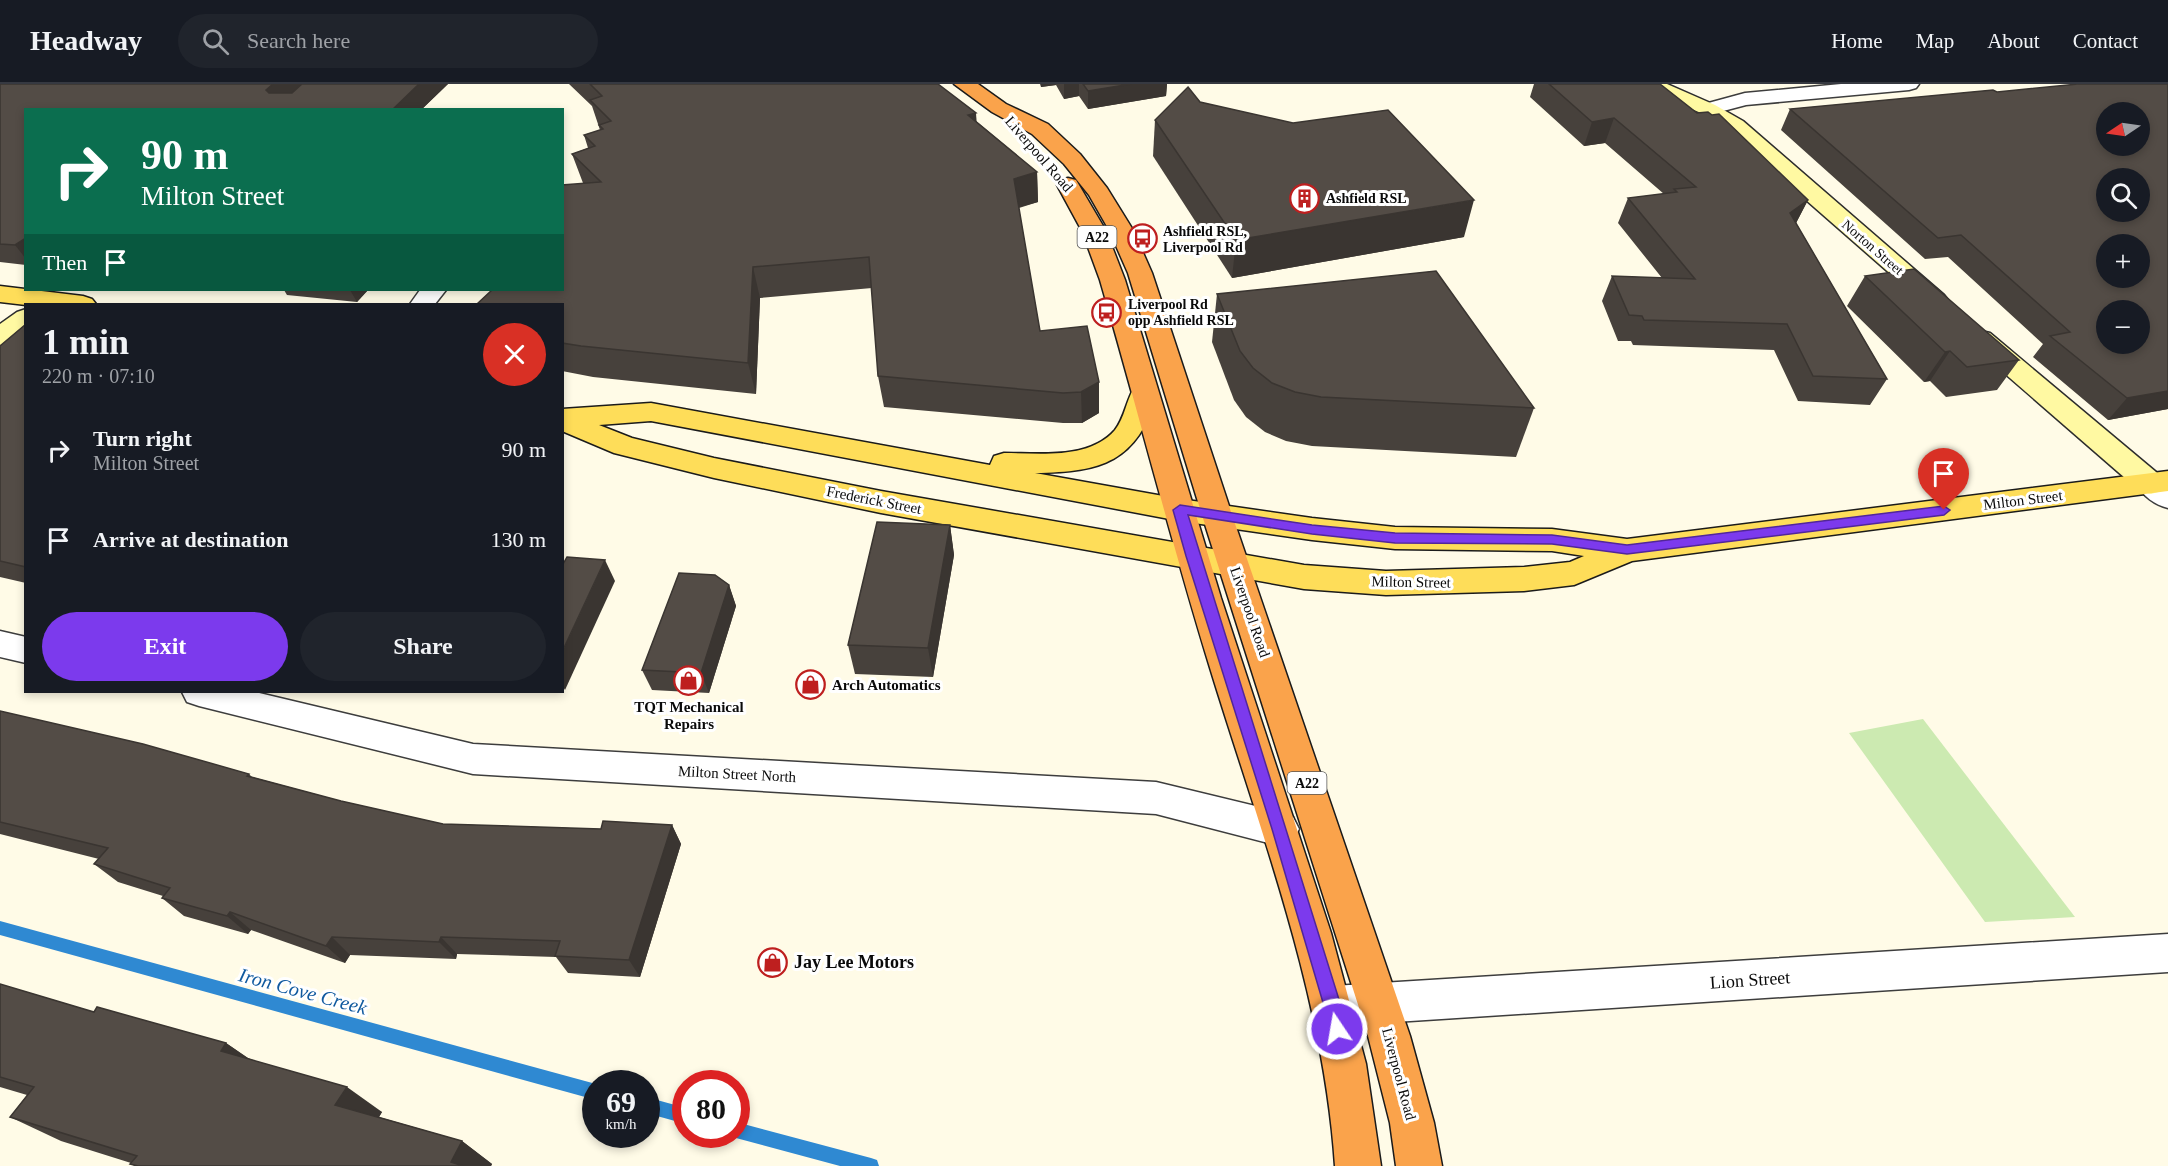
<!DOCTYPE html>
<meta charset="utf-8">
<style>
:root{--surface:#171b24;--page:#20242c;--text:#f1f3f6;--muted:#9ea1a6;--line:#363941;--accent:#7c3aed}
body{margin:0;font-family:"Times New Roman",serif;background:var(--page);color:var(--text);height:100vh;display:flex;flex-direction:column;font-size:22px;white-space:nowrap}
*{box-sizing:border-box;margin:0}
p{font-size:20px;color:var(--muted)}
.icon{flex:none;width:33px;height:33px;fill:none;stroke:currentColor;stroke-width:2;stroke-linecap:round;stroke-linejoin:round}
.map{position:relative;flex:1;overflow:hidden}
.side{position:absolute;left:24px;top:219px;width:540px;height:390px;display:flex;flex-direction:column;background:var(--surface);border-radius:0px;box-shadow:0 3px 9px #0003}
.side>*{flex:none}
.hud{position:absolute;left:24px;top:24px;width:540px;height:183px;border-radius:0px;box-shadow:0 3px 9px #0003;background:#0b6e4f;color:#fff;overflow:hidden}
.needle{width:39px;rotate:257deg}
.buttons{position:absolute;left:2096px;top:18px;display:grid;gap:12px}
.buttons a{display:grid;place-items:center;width:54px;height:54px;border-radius:50%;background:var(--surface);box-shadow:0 3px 9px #0003;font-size:30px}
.speed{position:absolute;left:582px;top:986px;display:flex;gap:12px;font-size:30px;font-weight:700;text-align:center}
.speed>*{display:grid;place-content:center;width:78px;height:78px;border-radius:50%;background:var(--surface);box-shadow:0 3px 9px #0003;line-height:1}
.speed small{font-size:15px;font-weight:400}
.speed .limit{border:9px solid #d22;background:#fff;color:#111}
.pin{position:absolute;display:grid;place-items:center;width:51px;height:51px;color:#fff;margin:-62px -26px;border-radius:50% 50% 50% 0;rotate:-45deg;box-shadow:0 0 6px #0007}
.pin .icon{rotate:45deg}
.me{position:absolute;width:66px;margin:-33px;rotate:348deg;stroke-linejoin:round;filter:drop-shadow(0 0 4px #0008)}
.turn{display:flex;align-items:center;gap:21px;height:126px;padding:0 18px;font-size:27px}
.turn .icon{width:78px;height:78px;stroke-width:2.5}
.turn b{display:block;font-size:42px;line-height:51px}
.then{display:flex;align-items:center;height:57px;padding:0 18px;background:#0003;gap:12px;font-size:22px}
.round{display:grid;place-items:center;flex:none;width:63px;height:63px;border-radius:32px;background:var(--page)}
.summary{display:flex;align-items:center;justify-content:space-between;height:102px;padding:0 18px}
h1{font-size:36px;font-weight:800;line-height:45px}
.button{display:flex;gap:12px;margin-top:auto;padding:12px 18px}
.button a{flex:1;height:69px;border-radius:36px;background:var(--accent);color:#fff;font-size:24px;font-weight:800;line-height:69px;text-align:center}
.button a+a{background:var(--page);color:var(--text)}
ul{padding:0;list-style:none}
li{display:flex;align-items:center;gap:18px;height:90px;padding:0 18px}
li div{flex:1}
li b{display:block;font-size:22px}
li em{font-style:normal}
header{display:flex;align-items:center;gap:36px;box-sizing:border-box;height:84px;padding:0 30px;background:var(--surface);border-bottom:2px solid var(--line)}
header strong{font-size:28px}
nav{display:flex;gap:33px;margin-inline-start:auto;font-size:21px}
.search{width:420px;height:54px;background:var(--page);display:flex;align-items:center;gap:15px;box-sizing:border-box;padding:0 21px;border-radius:33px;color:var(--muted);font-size:22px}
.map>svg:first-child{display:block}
</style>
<header>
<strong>Headway</strong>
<div class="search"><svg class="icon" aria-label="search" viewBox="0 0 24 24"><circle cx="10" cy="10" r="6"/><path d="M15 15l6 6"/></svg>Search here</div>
<nav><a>Home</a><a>Map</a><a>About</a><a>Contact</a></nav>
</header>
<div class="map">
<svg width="2168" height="1082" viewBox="0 0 2168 1082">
<rect width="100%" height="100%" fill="#fffbe7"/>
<path fill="#cceab1" d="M 1923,635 L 2075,833 L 1985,838 L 1849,649 Z"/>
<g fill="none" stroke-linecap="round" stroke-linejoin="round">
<g fill="#2f89d2" fill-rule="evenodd">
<path d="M 0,837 L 596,1000 L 596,1016 L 0,851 Z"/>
<path d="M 646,1013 L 686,1024 L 686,1040 L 646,1029 Z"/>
<path d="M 736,1038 L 871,1074 L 877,1076 L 879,1082 L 840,1082 L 736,1054 L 730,1050 L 736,1050 Z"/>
</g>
<defs>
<g id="street">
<path d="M 1841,0 L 1919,0 L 1916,4 L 1909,6 L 1746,21 L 1708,31 L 1701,29 L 1697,25 L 1701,21 L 1745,9 Z"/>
<path d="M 420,206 L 446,206 L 435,220 L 410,220 Z"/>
<path d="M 2151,390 L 2162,393 L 2168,398 L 2168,424 C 2155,421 2143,412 2136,400 L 2140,393 Z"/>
<path d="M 0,547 L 26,553 L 26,579 L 0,573 Z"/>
<path d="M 182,608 L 255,608 L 473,660 L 1156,698 L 1280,728 L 1293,733 L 1299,745 L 1293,757 L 1280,762 L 1156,730 L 473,690 L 199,622 L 187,618 Z"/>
<path d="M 2168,850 L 2168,888 L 1333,942 L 1318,936 L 1312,922 L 1318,908 L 1333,902 Z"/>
</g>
<g id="secondary">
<path d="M 1639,0 L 1667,0 L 1715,21 L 1743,37 L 1944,211 L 1948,216 L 1944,221 L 1935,224 L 1926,221 L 1727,47 L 1701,29 L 1642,4 Z"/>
<path d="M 26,225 L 26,246 L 9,259 L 0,261 L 0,240 L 17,228 Z"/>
<path d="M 1981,247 L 1990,249 L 2162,393 L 2166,400 L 2162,407 L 2151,410 L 2140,407 L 1972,261 L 1968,255 L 1972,249 Z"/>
</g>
<g id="primary">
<path d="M 0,202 L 83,212 L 92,215 L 96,220 L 26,221 L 0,218 Z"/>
<path d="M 1144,301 L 1154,304 L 1158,310 C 1136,378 1103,388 1035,389 L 1180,415 L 1312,434 L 1395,443 L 1552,445 L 1627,455 L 2168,387 L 2168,407 L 1632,477 L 1574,501 L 1524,507 L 1386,511 L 1304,505 L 881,429 L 714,394 L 614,369 L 562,347 L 562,325 L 651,319 L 990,381 L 994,372 L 1004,369 C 1039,369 1089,376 1115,346 C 1125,333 1126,317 1134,304 ZM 651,337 L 1180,437 L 1312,456 L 1395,465 L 1552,467 L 1584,472 L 1570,478 L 1524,483 L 1386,487 L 1304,481 L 881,407 L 714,374 L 632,354 L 599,341 Z"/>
</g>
<g id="highway">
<path d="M 954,0 L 978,0 L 1006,20 L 1048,40 L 1080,70 L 1107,104 L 1133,146 L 1152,189 L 1232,431 L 1410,952 L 1434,1039 L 1442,1082 L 1396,1082 L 1390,1039 L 1368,952 L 1202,431 L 1128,189 L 1109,146 L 1089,111 L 1064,80 L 1032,50 L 992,28 Z"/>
<path d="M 1068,94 L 1076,96 L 1106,147 L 1125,196 L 1221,514 L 1331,849 L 1366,980 L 1381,1082 L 1335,1082 C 1324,916 1264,757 1215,600 C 1173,466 1139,330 1100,196 L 1082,147 L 1057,101 L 1060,96 Z"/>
</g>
</defs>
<use href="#street" stroke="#3d3d3d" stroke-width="3"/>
<use href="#secondary" stroke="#2c2c2c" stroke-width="3"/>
<use href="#primary" stroke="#1b1b1b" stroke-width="3"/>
<use href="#highway" stroke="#1b1b1b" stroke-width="3"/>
<use href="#street" fill="#fff" fill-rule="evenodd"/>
<use href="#secondary" fill="#fff9a2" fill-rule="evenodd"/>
<use href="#primary" fill="#fedd59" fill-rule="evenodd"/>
<use href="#highway" fill="#faa34b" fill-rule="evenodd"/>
</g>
<g fill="#47413c">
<path d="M 0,0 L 448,0 L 421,26 L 26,26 L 26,181 L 0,178 Z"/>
<path d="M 569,0 L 938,0 L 976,29 L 976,37 L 1037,88 L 1038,118 L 1019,124 L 1040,247 L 1099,329 L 1082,339 L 1063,339 L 884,323 L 878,292 L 872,204 L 760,214 L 756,310 L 593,293 L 562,287 L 562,220 L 492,206 L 583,99 L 572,70 L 588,64 L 584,51 L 600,46 L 592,22 Z"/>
<path d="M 1040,0 L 1167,0 L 1166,12 L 1088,25 L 1079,12 L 1064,15 L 1056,1 L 1041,3 Z"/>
<path d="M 1534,0 L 1660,0 L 1808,116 L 1796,139 L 1887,295 L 1870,321 L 1798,317 L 1774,266 L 1633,261 L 1631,257 L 1618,257 L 1602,217 L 1612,192 L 1662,194 L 1618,139 L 1628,114 L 1664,110 L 1605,59 L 1584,62 L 1530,13 Z"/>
<path d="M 2168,0 L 2168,325 L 2108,336 L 2033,273 L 2043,260 L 1948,173 L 1925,175 L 1781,46 L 1790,25 L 1997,8 Z"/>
<path d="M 1200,18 L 1464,153 L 1232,194 L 1153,72 L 1155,36 Z"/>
<path d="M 1865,192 L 2019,276 L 1997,306 L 1946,313 L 1930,297 L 1924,298 L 1847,222 Z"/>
<path d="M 284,206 L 368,206 L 357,218 L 287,211 Z"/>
<path d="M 1217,210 L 1534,324 L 1516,373 L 1312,362 L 1286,357 L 1265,348 L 1246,333 L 1234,316 L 1212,258 Z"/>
<path d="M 26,240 L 26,499 L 0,493 L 0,262 Z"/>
<path d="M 950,441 L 954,471 L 933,593 L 855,590 L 848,561 Z"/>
<path d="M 729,501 L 736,522 L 709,609 L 652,606 L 642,586 Z"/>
<path d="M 0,627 L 249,690 L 252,693 L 341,717 L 443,740 L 601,745 L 672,741 L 681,760 L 640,893 L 568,889 L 556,873 L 457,870 L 456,875 L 350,871 L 345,879 L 251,846 L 248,850 L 184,832 L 162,814 L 163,812 L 118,798 L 94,780 L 99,775 L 0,750 Z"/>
<path d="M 0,900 L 94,928 L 226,959 L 248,974 L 382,1028 L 379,1033 L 462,1057 L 492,1080 L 491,1082 L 135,1082 L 130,1080 L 131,1079 L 61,1057 L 10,1033 L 27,1011 L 0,1003 Z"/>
</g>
<g fill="#3a3531">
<path d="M 273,0 L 305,0 L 277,26 L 266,6 Z"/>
<path d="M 419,0 L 448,0 L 421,26 L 392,26 Z"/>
<path d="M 1041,0 L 1056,0 L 1056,1 L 1041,3 Z"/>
<path d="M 1064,0 L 1079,0 L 1079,12 L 1064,15 Z"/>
<path d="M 1131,0 L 1167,0 L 1166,12 L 1088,25 L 1088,7 Z"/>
<path d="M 976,29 L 978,58 L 968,31 Z"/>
<path d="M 1614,34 L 1605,59 L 1584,62 L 1592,38 Z"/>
<path d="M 1037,88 L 1038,118 L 1016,124 L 1014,95 Z"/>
<path d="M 1474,116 L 1464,153 L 1232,194 L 1236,156 Z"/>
<path d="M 1808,116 L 1795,141 L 1790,129 Z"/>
<path d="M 26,154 L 26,175 L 15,161 Z"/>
<path d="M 753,183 L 760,214 L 756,310 L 748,279 Z"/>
<path d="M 350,206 L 368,206 L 357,218 Z"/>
<path d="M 1950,267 L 1930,297 L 1924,298 L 1945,268 Z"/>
<path d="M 1099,298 L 1099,329 L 1082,339 L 1081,308 Z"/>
<path d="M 2168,307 L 2168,325 L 2108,336 L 2127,314 Z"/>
<path d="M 950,441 L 954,471 L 933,593 L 928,564 Z"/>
<path d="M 605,476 L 615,497 L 565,606 L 562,601 L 562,568 Z"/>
<path d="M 729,501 L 736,522 L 709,609 L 701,589 Z"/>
<path d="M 672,741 L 681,760 L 640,893 L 629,876 Z"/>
<path d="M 230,828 L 251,846 L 248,850 L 227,832 Z"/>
<path d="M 332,853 L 350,871 L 345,879 L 326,862 Z"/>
<path d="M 441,853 L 457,870 L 456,875 L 439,858 Z"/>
<path d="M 226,959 L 265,986 L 221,967 Z"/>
<path d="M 347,1003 L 382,1028 L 371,1046 L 335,1021 Z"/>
<path d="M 462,1057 L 492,1080 L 491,1082 L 456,1082 L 451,1078 Z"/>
</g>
<g fill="#534c46" stroke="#3a3531" stroke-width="1.5" fill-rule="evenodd">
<path d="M 0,0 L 273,0 L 266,6 L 269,9 L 292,9 L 302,0 L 419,0 L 392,26 L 26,26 L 26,154 L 15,161 L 0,160 Z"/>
<path d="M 590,0 L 938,0 L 976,29 L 968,31 L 1037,88 L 1014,95 L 1040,247 L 1087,242 L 1099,298 L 1081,308 L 1063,309 L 878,292 L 869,173 L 753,183 L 748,279 L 581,262 L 562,259 L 562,220 L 477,220 L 492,206 L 562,206 L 562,101 L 601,98 L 572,70 L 595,62 L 584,51 L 603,45 L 599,41 L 611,37 L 590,16 L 602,12 Z"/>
<path d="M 1083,0 L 1131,0 L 1088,7 Z"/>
<path d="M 1549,0 L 1660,0 L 1697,29 L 1708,28 L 1712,31 L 1719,30 L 1808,116 L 1790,129 L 1887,295 L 1813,292 L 1787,240 L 1644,236 L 1642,232 L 1629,231 L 1612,192 L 1695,195 L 1628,114 L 1677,108 L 1674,105 L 1696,103 L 1614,34 L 1592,38 Z"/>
<path d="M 2078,0 L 2168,0 L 2168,307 L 2127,314 L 2050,252 L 2070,248 L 1961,151 L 1938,154 L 1790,25 L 1993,6 L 1997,8 ZM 2106,28 L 2139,28 L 2139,62 L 2106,62 ZM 2106,94 L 2139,94 L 2139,128 L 2106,128 ZM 2106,160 L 2139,160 L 2139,194 L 2106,194 ZM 2106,226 L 2139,226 L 2139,260 L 2106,260 Z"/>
<path d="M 1188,3 L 1200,18 L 1293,39 L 1388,26 L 1474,116 L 1236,156 L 1155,36 Z"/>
<path d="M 1914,185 L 2019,276 L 1967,283 L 1950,267 L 1945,268 L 1865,192 Z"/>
<path d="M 1436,187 L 1534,324 L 1321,313 L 1295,308 L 1272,299 L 1253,284 L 1240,267 L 1217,210 Z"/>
<path d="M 26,240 L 26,483 L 0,477 L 0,262 Z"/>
<path d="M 877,438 L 950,441 L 928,564 L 848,561 Z"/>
<path d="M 567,473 L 605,476 L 562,568 L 562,482 Z"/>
<path d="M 679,489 L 715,491 L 729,501 L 701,589 L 642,586 Z"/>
<path d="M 0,627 L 143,660 L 249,690 L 247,692 L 341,717 L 443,740 L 601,745 L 603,737 L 672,741 L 629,876 L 555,872 L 560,857 L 441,853 L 439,858 L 332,853 L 326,862 L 230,828 L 227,832 L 162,814 L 170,804 L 94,780 L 108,764 L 0,738 Z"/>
<path d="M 0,900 L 94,928 L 97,923 L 226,959 L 221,967 L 347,1003 L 335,1021 L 462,1057 L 451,1078 L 463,1082 L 138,1082 L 130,1080 L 137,1072 L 10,1033 L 34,1003 L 0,993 Z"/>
</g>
<path fill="#7c3aed" stroke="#51269a" stroke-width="1.5" d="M 1180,421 L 1312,441 L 1395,449 L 1552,451 L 1627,461 L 1944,422 L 1950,426 L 1944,431 L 1627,470 L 1552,460 L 1395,459 L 1312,450 L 1188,431 L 1341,922 L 1346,945 L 1343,951 L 1337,953 L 1331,951 L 1324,922 L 1272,745 L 1186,472 L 1173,426 Z"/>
<defs>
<symbol id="building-ring" viewBox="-11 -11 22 22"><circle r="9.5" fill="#fff" stroke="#be1f1f" stroke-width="1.5"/><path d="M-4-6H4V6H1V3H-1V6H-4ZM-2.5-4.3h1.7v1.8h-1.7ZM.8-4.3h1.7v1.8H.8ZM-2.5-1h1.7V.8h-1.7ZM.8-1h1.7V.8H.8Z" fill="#be1f1f"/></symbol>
<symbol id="bus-ring" viewBox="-11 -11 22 22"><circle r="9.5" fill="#fff" stroke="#be1f1f" stroke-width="1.5"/><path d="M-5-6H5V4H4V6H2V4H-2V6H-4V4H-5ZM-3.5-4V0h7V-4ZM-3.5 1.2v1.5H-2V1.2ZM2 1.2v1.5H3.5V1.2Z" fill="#be1f1f"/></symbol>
<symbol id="shop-ring" viewBox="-11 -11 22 22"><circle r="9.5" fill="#fff" stroke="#be1f1f" stroke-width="1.5"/><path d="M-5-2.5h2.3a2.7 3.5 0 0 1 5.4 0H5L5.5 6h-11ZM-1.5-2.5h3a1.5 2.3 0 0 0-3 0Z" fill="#be1f1f"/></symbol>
</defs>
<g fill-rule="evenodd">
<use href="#building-ring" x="1288" y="98" width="33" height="33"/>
<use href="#bus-ring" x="1126" y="138" width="33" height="33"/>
<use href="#bus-ring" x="1090" y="212" width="33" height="33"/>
<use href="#shop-ring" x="672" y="580" width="33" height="33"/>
<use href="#shop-ring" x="794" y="584" width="33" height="33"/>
<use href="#shop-ring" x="756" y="862" width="33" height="33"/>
</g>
<g text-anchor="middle" stroke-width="6" stroke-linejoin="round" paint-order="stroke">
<g font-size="14" font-weight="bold" fill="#0a0a0a" stroke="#fff" text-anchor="start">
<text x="1326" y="119">Ashfield RSL</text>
<text x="1163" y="152">Ashfield RSL,<tspan x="1163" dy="16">Liverpool Rd</tspan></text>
<text x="1128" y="225">Liverpool Rd<tspan x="1128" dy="16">opp Ashfield RSL</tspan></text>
</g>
<g fill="#fff" stroke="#545454" stroke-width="1.5">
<rect x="1077.5" y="142" width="39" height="22" rx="4.5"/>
<rect x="1287.5" y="688" width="39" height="22" rx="4.5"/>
</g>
<g font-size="14" font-weight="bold" fill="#0a0a0a">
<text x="1097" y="158">A22</text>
<text x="1307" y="704">A22</text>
</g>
<g font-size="14" fill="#0a0a0a" stroke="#fff">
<text transform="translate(1873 163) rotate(41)" y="5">Norton Street</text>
</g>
<g font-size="15" fill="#0a0a0a" stroke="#fff">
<text transform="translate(1039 70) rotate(49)" y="5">Liverpool Road</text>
<text transform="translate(874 416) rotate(11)" y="5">Frederick Street</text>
<text transform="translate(2023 416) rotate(-7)" y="5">Milton Street</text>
<text transform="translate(1411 498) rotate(1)" y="5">Milton Street</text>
<text transform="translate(1250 528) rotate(71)" y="5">Liverpool Road</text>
<text transform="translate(737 690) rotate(3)" y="5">Milton Street North</text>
<text transform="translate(1399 990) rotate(75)" y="5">Liverpool Road</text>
</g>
<g font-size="15" font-weight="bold" fill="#0a0a0a" stroke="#fff" text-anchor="start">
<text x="832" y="606">Arch Automatics</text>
<text x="689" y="628" text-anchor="middle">TQT Mechanical<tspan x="689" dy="17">Repairs</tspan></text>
</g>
<g font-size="18" font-weight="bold" fill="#0a0a0a" stroke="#fff" text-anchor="start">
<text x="794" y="884">Jay Lee Motors</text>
</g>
<g font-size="18" fill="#0a0a0a" stroke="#fff">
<text transform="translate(1750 896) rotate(-4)" y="6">Lion Street</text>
</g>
<g font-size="20" font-style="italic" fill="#115a9f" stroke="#fff">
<text transform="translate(303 907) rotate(15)" y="7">Iron Cove Creek</text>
</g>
</g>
</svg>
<div class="buttons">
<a><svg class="needle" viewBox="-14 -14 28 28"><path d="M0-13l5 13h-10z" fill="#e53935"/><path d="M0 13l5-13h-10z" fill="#9ea1a6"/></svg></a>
<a><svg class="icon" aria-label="search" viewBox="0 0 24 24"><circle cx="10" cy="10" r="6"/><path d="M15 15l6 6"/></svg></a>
<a>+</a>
<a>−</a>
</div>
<div class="speed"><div>69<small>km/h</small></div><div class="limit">80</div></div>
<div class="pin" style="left:1944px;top:426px;background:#d93025"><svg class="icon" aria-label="arrive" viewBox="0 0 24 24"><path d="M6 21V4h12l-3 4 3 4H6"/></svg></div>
<svg class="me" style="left:1337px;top:945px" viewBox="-20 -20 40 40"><circle r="17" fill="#7c3aed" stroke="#fff" stroke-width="3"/><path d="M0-11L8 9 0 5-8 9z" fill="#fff"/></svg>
<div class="hud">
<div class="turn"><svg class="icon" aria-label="right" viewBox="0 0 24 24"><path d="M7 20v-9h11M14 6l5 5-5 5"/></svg><div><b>90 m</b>Milton Street</div></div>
<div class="then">Then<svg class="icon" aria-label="arrive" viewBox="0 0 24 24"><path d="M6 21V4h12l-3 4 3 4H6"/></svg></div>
</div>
<section class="side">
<div class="summary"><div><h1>1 min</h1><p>220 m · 07:10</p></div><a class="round" style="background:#d93025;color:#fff"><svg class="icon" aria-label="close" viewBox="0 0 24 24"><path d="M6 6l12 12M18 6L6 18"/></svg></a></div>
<ul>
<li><svg class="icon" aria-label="right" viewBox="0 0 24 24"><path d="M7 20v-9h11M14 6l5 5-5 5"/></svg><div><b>Turn right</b><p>Milton Street</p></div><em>90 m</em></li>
<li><svg class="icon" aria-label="arrive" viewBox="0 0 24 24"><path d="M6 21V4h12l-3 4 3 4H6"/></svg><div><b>Arrive at destination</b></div><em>130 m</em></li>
</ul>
<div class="button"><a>Exit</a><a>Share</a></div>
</section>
</div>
